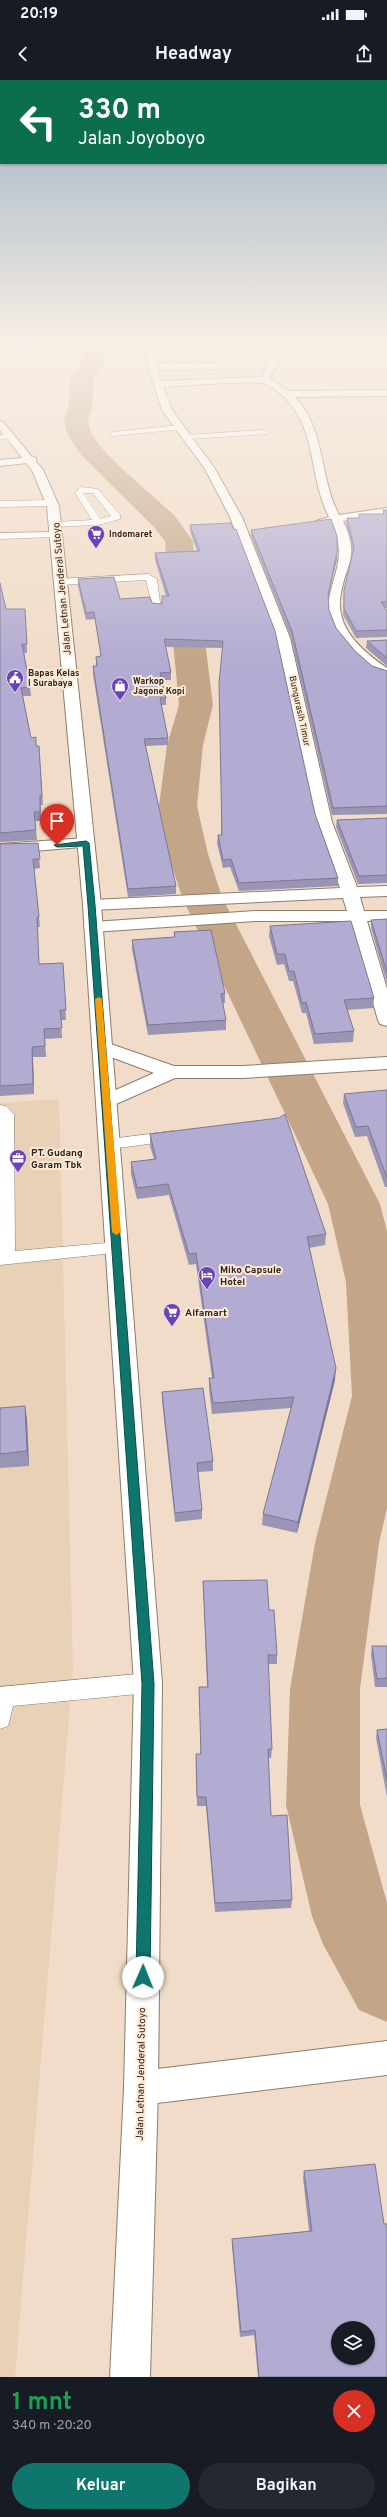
<!DOCTYPE html>
<html lang="id">
<meta charset="utf-8">
<style>
:root{--surface:#171b24;--page:#242831;--text:#f1f3f6;--muted:#9ea1a6;--accent:#0f766e}
body{margin:0;font-family:Overpass,sans-serif;background:var(--page);color:var(--text);height:100vh;display:flex;flex-direction:column;font-size:15px;white-space:nowrap}
*{box-sizing:border-box;margin:0}
p{font-size:13px;color:var(--muted)}
.icon{flex:none;width:22px;height:22px;fill:none;stroke:currentColor;stroke-width:2;stroke-linecap:round;stroke-linejoin:round}
.map{position:relative;height:2297px;overflow:hidden}
.side{display:flex;flex-direction:column;background:var(--surface);flex:1}
.side>*{flex:none}
.top-card{position:absolute;left:0px;top:0px;width:387px;height:84px;box-shadow:0 1px 3px #0004;background:#0b6e4f;color:#fff;overflow:hidden}
.tools{position:absolute;left:331px;top:2241px;display:grid;gap:8px}
.tools a{display:grid;place-items:center;width:44px;height:44px;border-radius:50%;background:var(--surface);box-shadow:0 1px 3px #0004;font-size:20px}
.pin{position:absolute;display:grid;place-items:center;width:34px;height:34px;color:#fff;margin:-41px -17px;border-radius:50% 50% 50% 0;rotate:-45deg;box-shadow:0 0 4px #0007}
.pin .icon{rotate:45deg}
.me{position:absolute;width:44px;margin:-22px;rotate:1deg;stroke-linejoin:round;filter:drop-shadow(0 0 3px #0008)}
.turn{display:flex;align-items:center;gap:14px;height:84px;padding:0 12px;font-size:18px}
.turn .icon{width:52px;height:52px;stroke-width:2.5}
.turn b{display:block;font-size:28px;line-height:34px}
.round{display:grid;place-items:center;flex:none;width:42px;height:42px;border-radius:21px;background:var(--page)}
.summary{display:flex;align-items:center;justify-content:space-between;height:68px;padding:0 12px}
h1{font-size:24px;font-weight:700;line-height:30px;color:#1e9e55}
.action{display:flex;gap:8px;margin-top:auto;padding:8px 12px}
.action a{flex:1;height:46px;border-radius:24px;background:var(--accent);color:#fff;font-size:16px;font-weight:700;line-height:46px;text-align:center}
.action a+a{background:var(--page);color:var(--text)}
.status{display:flex;justify-content:space-between;align-items:center;height:28px;padding:0 20px;background:var(--surface);direction:ltr}
.status svg{height:11px;fill:currentColor}
header{display:flex;justify-content:space-between;align-items:center;height:52px;padding:0 12px;background:var(--surface);font-size:18px;font-weight:700}
.map>svg:first-child{display:block}
</style>
<div class="status"><b>20:19</b><svg viewBox="0 0 49 12"><path d="M0 12V9h3v3zM5 12V6h3v6zM10 12V3h3v9zM15 12V0h3v12zM26 1h20v11H26zM47 4h2v5h-2z"/></svg></div>
<header><svg class="icon" aria-label="back" viewBox="0 0 24 24"><path d="M15 5l-7 7 7 7"/></svg>Headway<svg class="icon" aria-label="share" viewBox="0 0 24 24"><path d="M12 15V3M7 8l5-5 5 5M5 13v7h14v-7"/></svg></header>
<div class="map">
<svg width="387" height="2297" viewBox="0 0 387 2297">
<rect width="100%" height="100%" fill="#f0dcc8"/>
<path fill="#e9d1b7" d="M 59,1019 L 73,1589 L 15,2297 L 0,2297 L 0,1023 Z"/>
<g fill="none" stroke-linecap="round" stroke-linejoin="round">
<path fill="#c3a687" fill-rule="evenodd" d="M 79,262 L 100,262 L 106,270 L 103,285 L 93,300 L 92,329 L 88,340 L 91,353 L 99,365 L 119,386 L 174,435 L 193,461 L 194,476 L 221,512 L 222,527 L 212,541 L 205,561 L 213,625 L 203,665 L 197,726 L 208,774 L 222,817 L 380,1124 L 387,1151 L 387,1428 L 379,1463 L 360,1609 L 360,1725 L 387,1823 L 387,1942 L 359,1930 L 323,1864 L 312,1836 L 286,1725 L 290,1609 L 315,1463 L 352,1316 L 346,1202 L 328,1124 L 182,817 L 168,774 L 159,726 L 167,665 L 179,625 L 173,561 L 182,541 L 192,527 L 191,512 L 166,477 L 165,461 L 154,447 L 81,375 L 67,353 L 64,340 L 68,329 L 71,300 L 81,285 L 84,270 Z"/>
<defs>
<g id="lane">
<path d="M 57,262 L 63,262 L 63,273 L 0,276 L 0,272 L 57,270 Z"/>
<path d="M 360,267 L 387,267 L 387,271 L 362,270 Z"/>
<path d="M 180,345 L 184,347 L 183,349 L 113,356 L 109,354 L 113,352 Z"/>
<path d="M 264,350 L 268,352 L 267,354 L 187,359 L 183,357 L 187,355 Z"/>
<path d="M 13,354 L 13,358 L 0,359 L 0,355 Z"/>
<path d="M 81,407 L 98,409 L 120,435 L 120,439 L 98,445 L 52,447 L 51,445 L 55,442 L 92,440 L 75,413 ZM 83,413 L 93,413 L 111,436 L 100,439 Z"/>
<path d="M 0,421 L 52,420 L 56,423 L 52,426 L 0,427 Z"/>
<path d="M 58,452 L 59,454 L 55,457 L 0,459 L 0,453 Z"/>
<path d="M 148,494 L 157,499 L 161,530 L 153,528 L 146,500 L 59,505 L 54,502 L 59,499 Z"/>
<path d="M 0,1025 L 6,1026 L 14,1034 L 15,1171 L 117,1162 L 123,1164 L 126,1168 L 123,1172 L 0,1185 Z"/>
<path d="M 173,1051 L 179,1052 L 181,1056 L 179,1060 L 110,1069 L 104,1068 L 102,1064 L 104,1060 L 110,1059 Z"/>
<path d="M 148,1593 L 156,1596 L 159,1603 L 156,1610 L 148,1613 L 13,1626 L 8,1646 L 0,1649 L 0,1607 Z"/>
</g>
<g id="street">
<path d="M 147,262 L 155,262 L 156,268 L 275,268 L 278,262 L 286,262 L 270,299 L 289,311 L 387,310 L 387,316 L 295,317 C 326,350 319,397 339,435 L 387,428 L 387,434 L 343,441 C 362,479 343,486 340,521 C 338,551 365,573 387,588 L 387,598 C 374,595 361,583 352,573 C 298,517 358,499 332,443 L 322,444 L 316,441 L 329,437 C 317,413 315,389 309,364 C 303,338 289,314 263,303 C 255,300 179,306 163,307 L 172,330 L 215,389 L 242,437 L 290,558 L 332,742 L 357,807 L 387,806 L 387,816 L 360,817 L 364,831 L 387,831 L 387,841 L 367,841 L 387,909 L 387,946 L 380,944 L 378,940 L 349,841 L 255,841 L 93,852 L 87,851 L 84,847 L 87,843 L 93,842 L 255,831 L 347,831 L 343,818 L 92,830 L 86,829 L 83,825 L 86,821 L 92,820 L 340,808 L 316,742 L 276,558 L 230,437 L 205,389 L 162,330 L 148,287 ZM 156,274 L 272,274 L 262,297 L 162,301 L 157,290 L 217,289 L 221,286 L 217,283 L 156,284 Z"/>
<path d="M 32,377 L 36,378 L 36,382 L 0,386 L 0,380 Z"/>
<path d="M 102,961 L 174,986 L 243,986 L 387,977 L 387,989 L 243,998 L 175,998 L 107,1028 L 100,1027 L 97,1022 L 100,1017 L 154,993 L 95,971 L 92,967 L 95,963 Z"/>
<path d="M 387,1961 L 387,1995 L 141,2025 L 129,2020 L 124,2008 L 129,1996 L 141,1991 Z"/>
</g>
<path id="secondary" d="M 86,758 L 94,763 L 92,766 L 0,774 L 0,764 Z"/>
<path id="highway" d="M 0,341 L 3,342 L 43,390 L 59,426 L 101,825 L 162,1603 L 158,2008 L 150,2297 L 110,2297 L 124,2008 L 134,1603 L 83,825 L 47,426 L 32,390 L 0,350 Z"/>
</defs>
<use href="#lane" stroke="#8e7c6a" stroke-width="1"/>
<use href="#street" stroke="#8e7c6a" stroke-width="2"/>
<use href="#secondary" stroke="#8e7c6a" stroke-width="2"/>
<use href="#highway" stroke="#8e7c6a" stroke-width="2"/>
<use href="#lane" fill="#fff" fill-rule="evenodd"/>
<use href="#street" fill="#fff" fill-rule="evenodd"/>
<use href="#secondary" fill="#fff" fill-rule="evenodd"/>
<use href="#highway" fill="#fff" fill-rule="evenodd"/>
</g>
<g fill="#9a94b5">
<path d="M 383,430 L 387,430 L 387,528 L 385,528 L 387,531 L 387,557 L 356,558 L 343,535 L 344,510 L 353,472 L 346,444 L 347,438 L 359,438 L 383,434 Z"/>
<path d="M 190,445 L 315,734 L 338,798 L 338,806 L 239,811 L 230,787 L 223,788 L 217,763 L 218,755 L 221,755 L 223,568 L 165,567 L 171,592 L 171,600 L 161,600 L 166,618 L 166,625 L 161,625 L 168,658 L 168,665 L 145,666 L 176,806 L 176,814 L 128,817 L 93,594 L 93,586 L 96,586 L 96,577 L 101,576 L 95,539 L 86,540 L 78,506 L 78,499 L 120,519 L 162,524 L 166,516 L 155,480 L 155,473 L 197,471 L 190,451 Z"/>
<path d="M 251,450 L 337,472 L 337,479 L 328,518 L 329,530 L 336,548 L 355,571 L 372,586 L 387,591 L 387,734 L 332,735 L 291,558 L 251,456 Z"/>
<path d="M 0,503 L 6,529 L 25,529 L 27,573 L 24,573 L 30,607 L 31,616 L 23,616 L 31,658 L 37,666 L 39,666 L 43,725 L 41,725 L 41,741 L 35,741 L 37,760 L 0,762 Z"/>
<path d="M 387,560 L 387,586 L 366,568 L 367,561 Z"/>
<path d="M 387,738 L 387,803 L 358,804 L 336,747 L 337,740 Z"/>
<path d="M 38,763 L 40,788 L 34,789 L 40,847 L 37,847 L 39,884 L 63,883 L 66,940 L 61,940 L 62,958 L 45,959 L 46,977 L 33,977 L 34,1014 L 0,1016 L 0,764 Z"/>
<path d="M 387,839 L 387,904 L 371,848 L 371,840 Z"/>
<path d="M 270,846 L 374,918 L 373,928 L 347,930 L 354,951 L 353,962 L 314,964 L 306,933 L 302,933 L 293,901 L 289,901 L 284,884 L 277,885 L 269,856 Z"/>
<path d="M 174,852 L 225,913 L 225,923 L 223,923 L 226,940 L 226,950 L 148,955 L 132,869 L 132,860 L 174,857 Z"/>
<path d="M 387,1010 L 387,1107 L 385,1107 L 367,1056 L 355,1057 L 343,1023 L 344,1014 Z"/>
<path d="M 150,1054 L 326,1154 L 325,1165 L 309,1168 L 335,1300 L 297,1453 L 262,1445 L 263,1434 L 291,1328 L 212,1334 L 209,1309 L 209,1298 L 212,1298 L 196,1184 L 189,1185 L 169,1115 L 137,1119 L 131,1094 L 131,1082 L 154,1079 L 150,1066 Z"/>
<path d="M 162,1312 L 213,1381 L 213,1391 L 198,1392 L 202,1430 L 202,1439 L 175,1442 L 162,1321 Z"/>
<path d="M 25,1326 L 27,1340 L 29,1386 L 0,1388 L 0,1328 Z"/>
<path d="M 203,1501 L 269,1530 L 277,1575 L 277,1584 L 268,1584 L 272,1669 L 271,1678 L 268,1678 L 271,1736 L 292,1820 L 291,1828 L 215,1832 L 206,1726 L 197,1726 L 196,1674 L 200,1674 L 207,1607 Z"/>
<path d="M 372,1566 L 387,1566 L 387,1607 L 375,1607 L 371,1575 Z"/>
<path d="M 387,1649 L 387,1717 L 376,1658 L 377,1650 Z"/>
<path d="M 304,2091 L 384,2144 L 387,2297 L 258,2297 L 254,2255 L 240,2257 L 232,2165 L 232,2159 L 309,2151 L 303,2098 Z"/>
</g>
<g fill="#7d7893">
<path d="M 337,472 L 337,479 L 327,521 L 328,515 Z"/>
<path d="M 32,967 L 33,977 L 34,1014 L 33,1004 Z"/>
<path d="M 336,1288 L 335,1300 L 297,1453 L 298,1442 Z"/>
<path d="M 25,1326 L 27,1340 L 29,1386 L 27,1371 Z"/>
</g>
<g fill="#b3acd2" stroke="#7d7893" fill-rule="evenodd">
<path d="M 383,430 L 387,430 L 387,522 L 381,522 L 387,531 L 387,550 L 356,551 L 344,528 L 344,510 L 354,467 L 347,438 L 359,438 L 359,434 L 384,434 Z"/>
<path d="M 331,439 L 337,456 L 337,472 L 328,515 L 329,530 L 336,548 L 355,571 L 372,586 L 387,591 L 387,726 L 333,728 L 292,551 L 251,450 Z"/>
<path d="M 231,443 L 234,450 L 236,449 L 275,551 L 315,734 L 338,798 L 239,803 L 231,779 L 223,780 L 218,755 L 222,755 L 219,604 L 223,561 L 164,559 L 171,592 L 160,593 L 166,618 L 160,618 L 168,658 L 144,659 L 176,806 L 128,809 L 93,586 L 97,586 L 96,577 L 101,576 L 94,532 L 86,533 L 78,499 L 114,497 L 120,519 L 150,517 L 152,523 L 162,524 L 162,516 L 169,516 L 155,473 L 200,471 L 190,445 Z"/>
<path d="M 0,503 L 6,529 L 25,529 L 27,564 L 22,564 L 30,607 L 21,608 L 31,658 L 36,657 L 36,666 L 39,666 L 42,716 L 40,716 L 40,732 L 34,732 L 36,750 L 0,753 Z"/>
<path d="M 387,560 L 387,578 L 367,561 Z"/>
<path d="M 387,738 L 387,795 L 359,796 L 337,740 Z"/>
<path d="M 38,763 L 40,779 L 33,779 L 39,837 L 37,837 L 39,884 L 63,883 L 66,930 L 60,930 L 62,948 L 44,949 L 45,966 L 32,967 L 33,1004 L 0,1006 L 0,764 Z"/>
<path d="M 387,839 L 387,892 L 371,840 Z"/>
<path d="M 351,841 L 374,918 L 344,920 L 354,951 L 315,954 L 306,922 L 302,923 L 294,891 L 289,891 L 285,874 L 277,874 L 270,846 Z"/>
<path d="M 211,850 L 225,913 L 221,914 L 226,940 L 148,945 L 132,860 L 175,857 L 174,852 Z"/>
<path d="M 387,1010 L 387,1098 L 368,1046 L 356,1047 L 344,1014 Z"/>
<path d="M 285,1034 L 326,1154 L 307,1157 L 336,1288 L 298,1442 L 263,1434 L 294,1317 L 213,1323 L 209,1298 L 214,1298 L 196,1173 L 189,1174 L 168,1104 L 137,1108 L 131,1082 L 156,1079 L 150,1054 L 279,1038 Z"/>
<path d="M 203,1308 L 213,1381 L 197,1383 L 202,1430 L 175,1433 L 162,1312 Z"/>
<path d="M 25,1326 L 27,1371 L 0,1374 L 0,1328 Z"/>
<path d="M 267,1500 L 269,1530 L 274,1530 L 277,1575 L 268,1575 L 272,1669 L 268,1669 L 271,1736 L 287,1735 L 292,1820 L 215,1823 L 206,1717 L 197,1717 L 196,1674 L 201,1674 L 199,1607 L 208,1607 L 203,1501 Z"/>
<path d="M 372,1566 L 387,1566 L 387,1598 L 377,1599 Z"/>
<path d="M 387,1649 L 387,1700 L 377,1650 Z"/>
<path d="M 375,2084 L 384,2144 L 387,2144 L 387,2297 L 259,2297 L 255,2250 L 241,2252 L 232,2159 L 312,2151 L 304,2091 ZM 338,2248 L 368,2248 L 368,2278 L 338,2278 Z"/>
</g>
<linearGradient id="sky" x2="0" y2="1"><stop stop-color="#99aec1"/><stop offset="0.45" stop-color="#f8efe6"/><stop offset="1" stop-color="#f8efe6" stop-opacity="0"/></linearGradient>
<rect width="387" height="583" fill="url(#sky)"/>
<path fill="#0f766e" stroke="#0a4d48" d="M 86,761 L 89,763 L 95,825 L 154,1604 L 150,1897 L 148,1902 L 143,1904 L 138,1902 L 136,1897 L 142,1604 L 88,825 L 83,766 L 57,767 L 54,765 Z"/>
<path fill="#f59e0b" d="M 99,917 L 102,919 L 121,1152 L 116,1155 L 112,1152 L 95,919 Z"/>
<defs>
<symbol id="supermarket-pin" viewBox="-11 -11 22 30"><path d="M0 17L-7.5 6A9.5 9.5 0 1 1 7.5 6Z" fill="#6843bc" stroke="#fde9d5"/><path d="M-6-5.5h2.5l.6 2H6L4.5 2H-2.5L-4.4-4H-6ZM-1.5 3.2a1.3 1.3 0 1 0 .1 0ZM3 3.2a1.3 1.3 0 1 0 .1 0Z" fill="#fff"/></symbol>
<symbol id="civic-pin" viewBox="-11 -11 22 30"><path d="M0 17L-7.5 6A9.5 9.5 0 1 1 7.5 6Z" fill="#6843bc" stroke="#fde9d5"/><path d="M-.6-6.5H3V-4.5H.6V-3L4-1V1h2V6H-6V1h2V-1L-.6-3ZM-1.2 2.5V6h2.4V2.5Z" fill="#fff"/></symbol>
<symbol id="shop-pin" viewBox="-11 -11 22 30"><path d="M0 17L-7.5 6A9.5 9.5 0 1 1 7.5 6Z" fill="#6843bc" stroke="#fde9d5"/><path d="M-5-2.5h2.3a2.7 3.5 0 0 1 5.4 0H5L5.5 6h-11ZM-1.5-2.5h3a1.5 2.3 0 0 0-3 0Z" fill="#fff"/></symbol>
<symbol id="office-pin" viewBox="-11 -11 22 30"><path d="M0 17L-7.5 6A9.5 9.5 0 1 1 7.5 6Z" fill="#6843bc" stroke="#fde9d5"/><path d="M-6-3h4V-5.5h4V-3h4V5H-6ZM-1-4.5V-3h2v-1.5ZM-6 0V1H6V0Z" fill="#fff"/></symbol>
<symbol id="hotel-pin" viewBox="-11 -11 22 30"><path d="M0 17L-7.5 6A9.5 9.5 0 1 1 7.5 6Z" fill="#6843bc" stroke="#fde9d5"/><path d="M-6-4.5h1.5V1H6V5H4.5V3h-9V5H-6ZM-4 0a1.8 1.8 0 1 1 3.6 0ZM.5 0V-2.5h3Q6-2.5 6 0Z" fill="#fff"/></symbol>
</defs>
<g fill-rule="evenodd">
<use href="#supermarket-pin" x="86" y="444" width="20" height="27"/>
<use href="#civic-pin" x="5" y="588" width="20" height="27"/>
<use href="#shop-pin" x="110" y="596" width="20" height="27"/>
<use href="#office-pin" x="8" y="1068" width="20" height="27"/>
<use href="#hotel-pin" x="197" y="1185" width="20" height="27"/>
<use href="#supermarket-pin" x="162" y="1222" width="20" height="27"/>
</g>
<g text-anchor="middle" stroke-width="4" stroke-linejoin="round" paint-order="stroke">
<g font-size="9" font-weight="bold" fill="#2d261e" stroke="#fde9d5" text-anchor="start">
<text x="109" y="457">Indomaret</text>
<text x="28" y="596">Bapas Kelas<tspan x="28" dy="10">I Surabaya</tspan></text>
<text x="133" y="604">Warkop<tspan x="133" dy="10">Jagone Kopi</tspan></text>
</g>
<g font-size="9" fill="#2d261e" stroke="#fde9d5">
<text transform="translate(300 631) rotate(78)" y="3">Bungurasih Timur</text>
</g>
<g font-size="10" fill="#2d261e" stroke="#fde9d5">
<text transform="translate(61 509) rotate(-95)" y="4">Jalan Letnan Jenderal Sutoyo</text>
<text transform="translate(140 1994) rotate(-89)" y="4">Jalan Letnan Jenderal Sutoyo</text>
</g>
<g font-size="10" font-weight="bold" fill="#2d261e" stroke="#fde9d5" text-anchor="start">
<text x="31" y="1076">PT. Gudang<tspan x="31" dy="12">Garam Tbk</tspan></text>
<text x="220" y="1193">Miko Capsule<tspan x="220" dy="12">Hotel</tspan></text>
<text x="185" y="1236">Alfamart</text>
</g>
</g>
</svg>
<div class="tools">
<a><svg class="icon" aria-label="layers" viewBox="0 0 24 24"><path d="M12 4l9 5-9 5-9-5zM3 14l9 5 9-5"/></svg></a>
</div>
<div class="pin" style="left:57px;top:765px;background:#d93025"><svg class="icon" aria-label="arrive" viewBox="0 0 24 24"><path d="M6 21V4h12l-3 4 3 4H6"/></svg></div>
<svg class="me" style="left:143px;top:1897px" viewBox="-20 -20 40 40"><circle r="19" fill="#fff"/><path d="M0-13L10 11 0 6-10 11z" fill="#0f766e"/></svg>
<div class="top-card">
<div class="turn"><svg class="icon" aria-label="left" viewBox="0 0 24 24"><path d="M17 20v-9H6M10 6l-5 5 5 5"/></svg><div><b>330 m</b>Jalan Joyoboyo</div></div>
</div>
</div>
<section class="side">
<div class="summary"><div><h1>1 mnt</h1><p>340 m · 20:20</p></div><a class="round" style="background:#d93025;color:#fff"><svg class="icon" aria-label="close" viewBox="0 0 24 24"><path d="M6 6l12 12M18 6L6 18"/></svg></a></div>
<div class="action"><a>Keluar</a><a>Bagikan</a></div>
</section>
